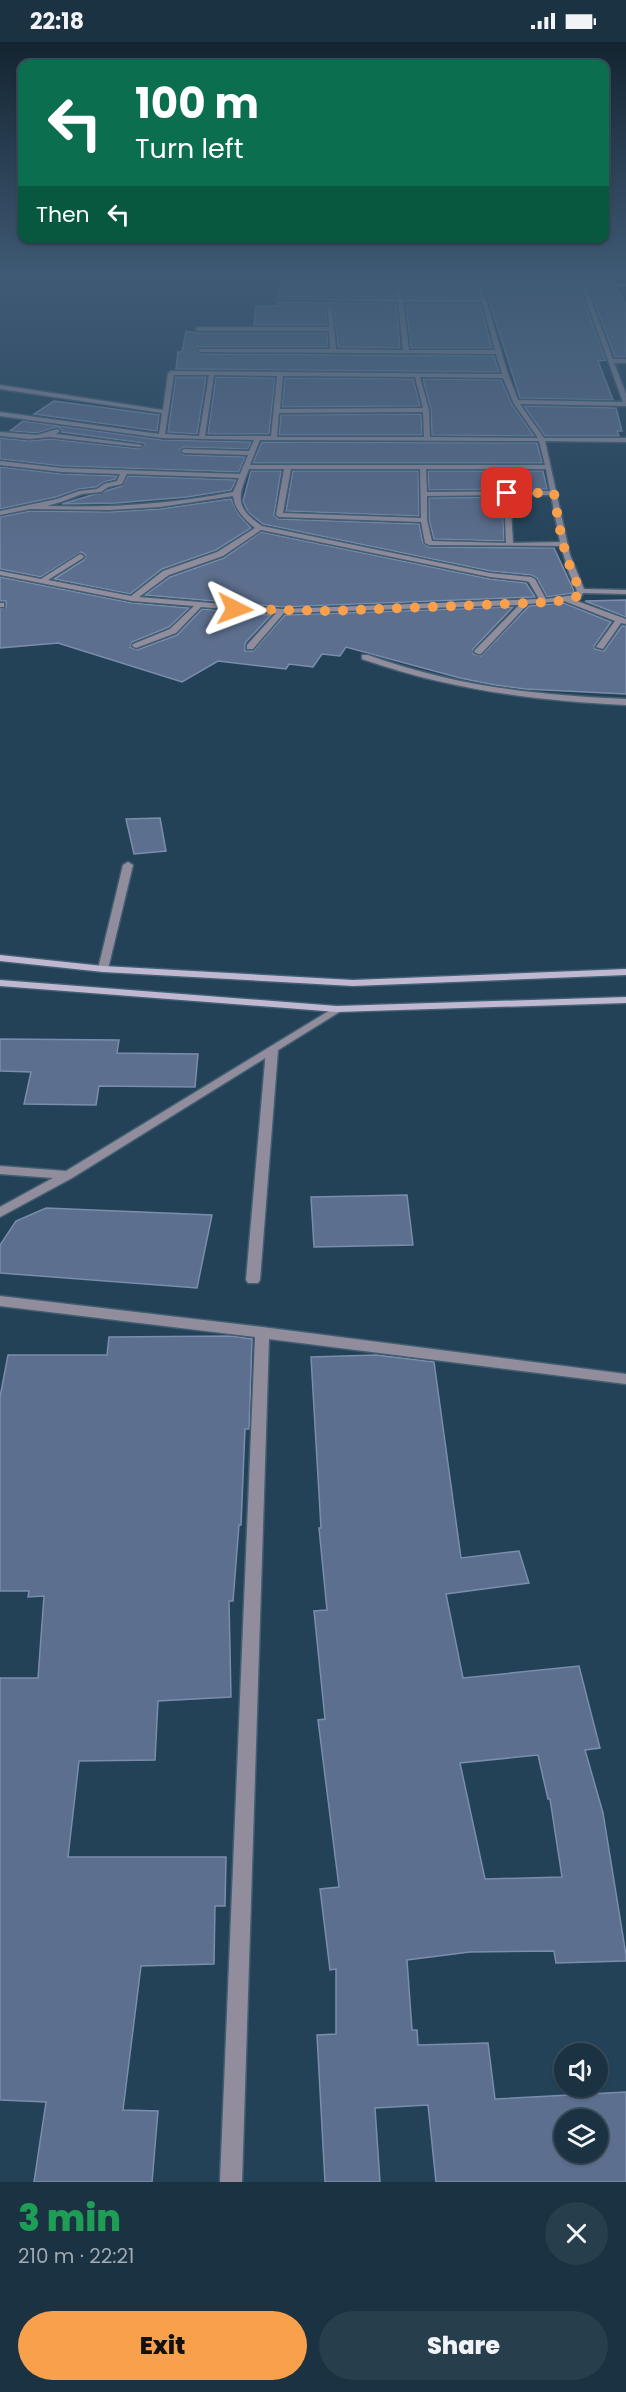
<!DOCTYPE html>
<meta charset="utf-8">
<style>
:root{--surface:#1a3242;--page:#273e4d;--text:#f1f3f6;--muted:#9faab2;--line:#384d5b;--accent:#f9a04d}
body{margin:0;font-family:Poppins,sans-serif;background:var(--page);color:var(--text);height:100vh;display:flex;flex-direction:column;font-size:22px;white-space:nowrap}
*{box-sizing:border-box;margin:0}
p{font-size:20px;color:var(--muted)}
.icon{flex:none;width:33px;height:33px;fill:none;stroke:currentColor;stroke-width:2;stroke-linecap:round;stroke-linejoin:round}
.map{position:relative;height:2140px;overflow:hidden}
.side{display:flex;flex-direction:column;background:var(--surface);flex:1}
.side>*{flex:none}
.hud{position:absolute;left:18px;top:18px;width:591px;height:183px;border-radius:12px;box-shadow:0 2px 4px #0004,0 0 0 2px var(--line);background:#0b6e4f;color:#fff;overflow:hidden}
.tools{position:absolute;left:554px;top:2001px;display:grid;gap:12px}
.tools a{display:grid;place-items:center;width:54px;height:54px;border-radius:50%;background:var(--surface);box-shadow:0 2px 4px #0004,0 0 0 2px var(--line);font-size:30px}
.pin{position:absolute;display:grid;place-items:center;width:51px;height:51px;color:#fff;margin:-26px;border-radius:12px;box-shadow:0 3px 9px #0006}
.me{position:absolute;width:66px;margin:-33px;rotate:93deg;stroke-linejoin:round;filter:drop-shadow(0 0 4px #0008)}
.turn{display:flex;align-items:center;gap:21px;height:126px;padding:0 18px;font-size:27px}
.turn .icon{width:78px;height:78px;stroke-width:2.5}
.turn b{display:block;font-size:42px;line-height:51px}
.then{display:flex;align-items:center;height:57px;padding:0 18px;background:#0003;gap:12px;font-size:22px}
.round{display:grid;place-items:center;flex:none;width:63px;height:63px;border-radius:32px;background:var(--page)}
.headline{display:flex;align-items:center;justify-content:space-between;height:102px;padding:0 18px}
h1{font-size:36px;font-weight:800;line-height:45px;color:#1e9e55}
.action{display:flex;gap:12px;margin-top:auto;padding:12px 18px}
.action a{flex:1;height:69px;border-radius:36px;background:var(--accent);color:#111;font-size:24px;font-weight:800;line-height:69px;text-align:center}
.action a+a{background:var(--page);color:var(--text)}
.status{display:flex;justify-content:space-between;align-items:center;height:42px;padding:0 30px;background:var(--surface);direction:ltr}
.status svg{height:16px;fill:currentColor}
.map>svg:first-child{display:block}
</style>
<div class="status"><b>22:18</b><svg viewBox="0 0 49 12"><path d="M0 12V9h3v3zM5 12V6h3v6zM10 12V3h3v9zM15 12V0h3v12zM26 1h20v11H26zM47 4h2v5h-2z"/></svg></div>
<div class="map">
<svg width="626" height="2140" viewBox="0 0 626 2140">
<rect width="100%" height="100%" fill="#234258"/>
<g fill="#5d6f8e" stroke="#7a8dad" stroke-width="1.5" fill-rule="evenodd">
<path d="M 456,231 L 578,231 L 579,240 L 288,239 L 286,241 L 288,243 L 475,246 L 478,256 L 404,255 L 403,249 L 400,246 L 395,249 L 395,255 L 278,255 L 282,233 Z"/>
<path d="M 586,231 L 608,231 L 613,240 L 587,240 Z"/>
<path d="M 485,246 L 579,246 L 606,318 L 598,319 L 613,358 L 520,356 Z"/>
<path d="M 589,246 L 617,246 L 626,262 L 626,315 L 615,315 Z"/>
<path d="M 277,260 L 396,262 L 400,306 L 338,305 L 334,268 L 331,265 L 326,268 L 327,283 L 254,283 L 256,264 L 278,264 Z"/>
<path d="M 406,262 L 480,262 L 492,306 L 411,306 Z"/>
<path d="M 186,289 L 198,291 L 327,291 L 328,305 L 197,305 L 200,312 L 494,314 L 499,330 L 176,327 L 178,310 L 182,310 Z"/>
<path d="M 176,335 L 206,335 L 197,392 L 168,390 Z"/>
<path d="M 216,335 L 275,336 L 269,392 L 208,392 Z"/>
<path d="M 285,336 L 413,337 L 420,364 L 282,365 Z"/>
<path d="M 423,337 L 501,338 L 512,363 L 534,394 L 432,393 L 431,367 Z"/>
<path d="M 54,359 L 159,373 L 157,389 L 34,372 Z"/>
<path d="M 524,364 L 616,366 L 622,389 L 617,389 L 619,394 L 545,394 Z"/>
<path d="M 421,372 L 422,393 L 279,393 L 281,373 Z"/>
<path d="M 23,379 L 162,398 L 251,400 L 248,407 L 184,405 L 179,408 L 184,413 L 245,415 L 239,430 L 62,424 L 0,417 L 0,396 L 29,399 L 50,397 L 140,407 L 145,403 L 143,401 L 62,390 L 61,387 L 56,385 L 37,391 L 10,389 Z"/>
<path d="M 262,400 L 537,401 L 542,421 L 253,421 Z"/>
<path d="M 0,425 L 62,432 L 117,434 L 115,437 L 104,440 L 96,445 L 79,447 L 56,455 L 0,467 Z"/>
<path d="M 251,429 L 281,429 L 274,473 L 278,477 L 419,482 L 423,501 L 429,505 L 554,506 L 574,549 L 573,551 L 547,555 L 537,536 L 531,533 L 490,529 L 263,482 L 248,470 L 243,459 Z"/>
<path d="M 293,429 L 418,429 L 419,474 L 286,469 Z"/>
<path d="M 428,429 L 543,429 L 547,447 L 429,448 Z"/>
<path d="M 128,434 L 236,438 L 231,448 L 187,455 L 117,461 L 62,462 L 122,444 Z"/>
<path d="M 502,455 L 504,499 L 434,497 L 429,478 L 429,456 Z"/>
<path d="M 231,457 L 239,473 L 251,486 L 216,508 L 162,527 L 130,552 L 54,537 L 84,518 L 86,513 L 81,510 L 41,535 L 0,527 L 0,475 L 30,469 L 109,470 L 160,467 Z"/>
<path d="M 261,490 L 490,537 L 526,541 L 535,555 L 282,565 L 145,553 L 170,535 L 224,516 Z"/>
<path d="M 0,535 L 132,561 L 189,566 L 169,585 L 132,600 L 130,605 L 137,608 L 177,593 L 202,567 L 271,573 L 245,601 L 245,609 L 253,609 L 285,573 L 513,565 L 473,607 L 473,612 L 481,614 L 529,564 L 564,561 L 611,580 L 594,604 L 595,607 L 604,609 L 622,584 L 626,584 L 626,652 L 525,647 L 495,643 L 460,636 L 346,605 L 340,614 L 322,612 L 313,625 L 289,622 L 286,627 L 218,619 L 182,640 L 58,601 L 0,606 L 0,567 L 6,565 L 6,559 L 0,559 Z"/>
<path d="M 626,558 L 626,575 L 585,559 Z"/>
<path d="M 160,776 L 166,809 L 134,812 L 126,777 Z"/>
<path d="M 0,997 L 119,998 L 117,1011 L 198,1012 L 195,1045 L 99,1044 L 96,1063 L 24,1062 L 31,1030 L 0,1029 Z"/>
<path d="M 407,1153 L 413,1203 L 314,1205 L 311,1155 Z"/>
<path d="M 46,1166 L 212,1173 L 197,1246 L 0,1231 L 0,1203 L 16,1179 Z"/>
<path d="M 231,1294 L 252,1297 L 249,1387 L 245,1387 L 241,1483 L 239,1483 L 233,1559 L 229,1559 L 231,1655 L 158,1659 L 155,1718 L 79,1719 L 68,1815 L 226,1815 L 225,1864 L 215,1864 L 214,1922 L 141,1924 L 123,2068 L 158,2069 L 152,2140 L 34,2140 L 46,2060 L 0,2058 L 0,1636 L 38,1636 L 44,1554 L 28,1555 L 29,1549 L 0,1549 L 0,1355 L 8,1313 L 107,1313 L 109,1295 Z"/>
<path d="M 376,1313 L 434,1320 L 461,1516 L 519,1509 L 529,1541 L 446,1552 L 463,1636 L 579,1624 L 600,1706 L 585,1708 L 603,1771 L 626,1913 L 626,1919 L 556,1921 L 554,1909 L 470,1910 L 407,1918 L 412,1988 L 417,1988 L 418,2003 L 488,2001 L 495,2057 L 626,2050 L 626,2140 L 436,2140 L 428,2063 L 375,2066 L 380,2140 L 325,2140 L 317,1993 L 336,1992 L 336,1927 L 330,1928 L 320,1847 L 339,1845 L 318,1678 L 325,1677 L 314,1569 L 327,1568 L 319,1486 L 321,1486 L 311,1315 ZM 538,1713 L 548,1757 L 550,1757 L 562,1835 L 485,1837 L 460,1721 ZM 564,2078 L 597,2078 L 597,2110 L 564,2110 Z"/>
</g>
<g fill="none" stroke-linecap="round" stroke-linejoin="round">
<defs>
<g id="lane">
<path d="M 128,820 L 133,823 L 108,927 L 103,930 L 98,927 L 123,823 Z"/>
<path d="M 272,1005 L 278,1008 L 260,1238 L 258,1241 L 248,1241 L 246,1238 L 266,1008 Z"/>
</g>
<g id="street">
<path d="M 580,231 L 584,231 L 585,242 L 626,242 L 626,244 L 586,244 L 613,317 L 626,317 L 626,321 L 614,321 L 626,352 L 626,364 L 520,362 L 544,396 L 626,396 L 626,400 L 545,399 L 570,513 L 584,547 L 626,548 L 626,552 L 583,551 L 580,557 L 574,558 L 626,577 L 626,582 L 621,581 L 603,607 L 596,605 L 615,579 L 564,559 L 528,562 L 481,612 L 478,612 L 474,610 L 475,608 L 519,563 L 284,571 L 253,607 L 247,607 L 247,603 L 276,571 L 201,565 L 176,591 L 136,606 L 132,604 L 133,602 L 170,587 L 194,564 L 132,559 L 0,533 L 0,529 L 41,537 L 80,512 L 84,514 L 83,516 L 48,538 L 131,554 L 163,529 L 217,510 L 255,486 C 244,477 235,468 233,454 L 160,465 L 109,468 L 30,467 L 0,473 L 0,469 L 57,457 L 79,449 L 97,447 L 104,442 L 117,439 L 120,432 L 62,430 L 0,423 L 0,419 L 62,426 L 240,432 L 248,413 L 184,411 L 181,409 L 184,407 L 249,409 L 254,398 L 162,396 L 0,374 L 0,370 L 159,392 L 162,371 L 0,347 L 0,343 L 163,368 L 168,331 L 171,329 L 502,332 L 496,312 L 200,310 L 198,307 L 330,307 L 329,289 L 198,289 L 195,287 L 198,285 L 329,285 L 328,268 L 330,267 L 332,268 L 336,307 L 403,308 L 398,260 L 276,257 L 397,257 L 397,249 L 399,248 L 401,249 L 402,257 L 481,258 L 477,244 L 288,241 L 581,242 ZM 482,244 L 581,244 L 623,360 L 518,358 L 507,329 ZM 403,260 L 482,260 L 495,308 L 409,308 ZM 174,333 L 209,333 L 199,394 L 165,392 ZM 214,333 L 277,334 L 271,394 L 205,394 ZM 283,334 L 415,335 L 423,366 L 280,367 ZM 420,335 L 503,336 L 514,362 L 538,396 L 430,395 L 429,368 ZM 423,370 L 424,395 L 277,395 L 279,371 ZM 260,398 L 539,399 L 545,423 L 250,423 ZM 249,427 L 284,427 L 276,473 L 279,475 L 421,480 L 425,501 L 429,503 L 561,504 L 569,531 L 577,549 L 574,553 L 546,557 L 535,537 L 531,535 L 490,531 L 262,484 C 234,465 238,455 249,427 ZM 291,427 L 420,427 L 421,476 L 283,471 ZM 426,427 L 546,427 L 550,449 L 427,450 ZM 127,432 L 239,436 L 233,450 C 172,462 109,466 47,464 L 61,460 L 82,452 L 101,450 L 108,445 L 122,442 ZM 504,453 L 506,501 L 432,499 L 427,478 L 427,454 ZM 510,453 L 551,453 L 560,500 L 513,501 ZM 261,488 L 490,535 L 526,539 L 529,540 L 539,557 L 282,567 L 139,555 L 169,533 L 223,514 Z"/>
<path d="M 57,387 L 60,389 L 56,392 L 143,403 L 140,405 L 50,395 L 29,397 L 0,394 L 0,390 L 37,393 Z"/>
<rect x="0" y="561" width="4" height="4"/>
<path d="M 362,613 L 368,613 C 455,644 534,653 626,657 L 626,663 C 532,658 451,648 362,617 Z"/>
<path d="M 337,964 L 343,967 L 341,969 L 72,1136 L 0,1175 L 0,1165 L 53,1136 L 0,1132 L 0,1124 L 66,1129 Z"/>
<path d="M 0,1254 L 262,1285 L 626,1332 L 626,1342 L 269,1297 L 242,2140 L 220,2140 L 255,1295 L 0,1264 Z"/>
</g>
<g id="secondary">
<path d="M 0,913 L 103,924 L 353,938 L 626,927 L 626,933 L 353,944 L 103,930 L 0,919 Z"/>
<path d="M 0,938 L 337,964 L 626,955 L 626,961 L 337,970 L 0,944 Z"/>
</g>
</defs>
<use href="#lane" stroke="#415e72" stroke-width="3"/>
<use href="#street" stroke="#415e72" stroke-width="3"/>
<use href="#secondary" stroke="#415e72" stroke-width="3"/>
<use href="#lane" fill="#928d9c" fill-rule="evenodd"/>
<use href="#street" fill="#928d9c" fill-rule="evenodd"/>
<use href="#secondary" fill="#c0b8d1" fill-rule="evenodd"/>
</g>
<linearGradient id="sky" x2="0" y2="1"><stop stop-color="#132430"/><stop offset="0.44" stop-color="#3f5a75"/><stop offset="1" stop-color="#3f5a75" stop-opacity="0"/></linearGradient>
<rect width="626" height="531" fill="url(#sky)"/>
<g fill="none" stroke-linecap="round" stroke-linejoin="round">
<path stroke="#f9a04d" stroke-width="10" stroke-dasharray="0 18" d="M 235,567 L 330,569 L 554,560 L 576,555 L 581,549 C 564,518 559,485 554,451 L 507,451"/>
</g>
</svg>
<div class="tools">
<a><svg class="icon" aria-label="sound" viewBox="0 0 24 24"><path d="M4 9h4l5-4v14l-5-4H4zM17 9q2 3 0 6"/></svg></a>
<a><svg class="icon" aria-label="layers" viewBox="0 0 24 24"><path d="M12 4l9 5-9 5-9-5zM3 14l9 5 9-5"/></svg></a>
</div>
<div class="pin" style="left:507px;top:451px;background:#d93025"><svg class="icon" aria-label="arrive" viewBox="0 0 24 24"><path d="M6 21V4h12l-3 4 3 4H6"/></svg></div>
<svg class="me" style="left:235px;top:567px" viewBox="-20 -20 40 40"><path d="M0-17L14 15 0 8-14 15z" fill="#f9a04d" stroke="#fff" stroke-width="4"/></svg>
<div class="hud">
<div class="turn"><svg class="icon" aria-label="left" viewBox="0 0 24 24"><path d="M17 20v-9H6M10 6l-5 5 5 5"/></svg><div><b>100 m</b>Turn left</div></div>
<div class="then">Then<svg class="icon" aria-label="left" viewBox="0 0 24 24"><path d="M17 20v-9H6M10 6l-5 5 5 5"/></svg></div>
</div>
</div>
<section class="side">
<div class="headline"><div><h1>3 min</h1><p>210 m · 22:21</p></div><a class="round"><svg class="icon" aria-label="close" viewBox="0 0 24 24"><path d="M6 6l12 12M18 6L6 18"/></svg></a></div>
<div class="action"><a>Exit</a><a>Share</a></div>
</section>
